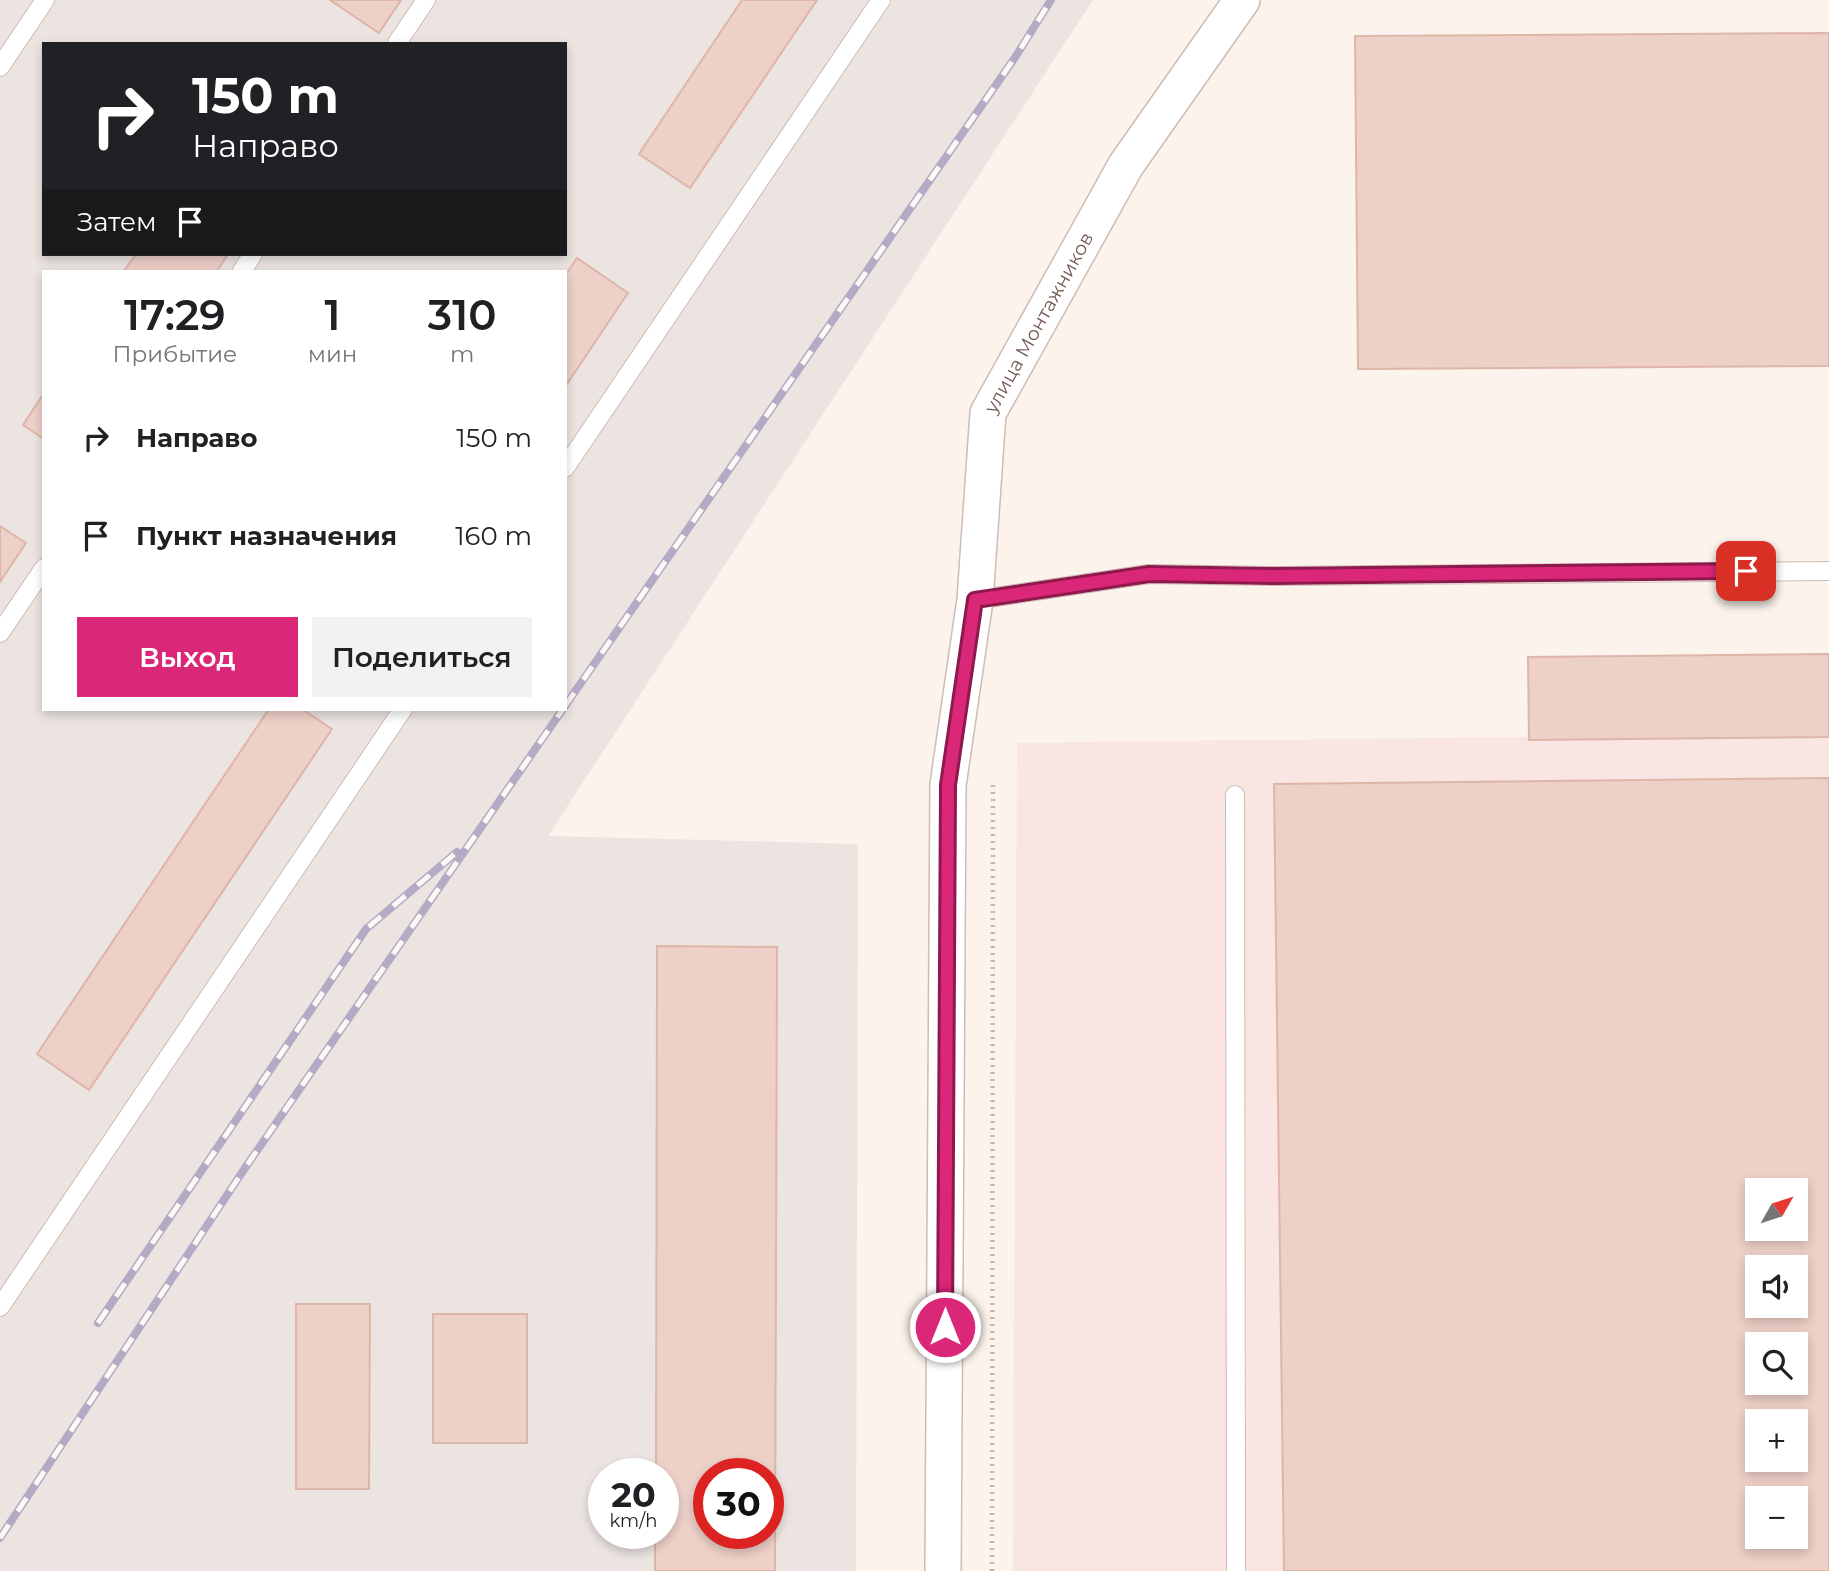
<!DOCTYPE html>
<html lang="ru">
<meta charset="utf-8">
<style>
:root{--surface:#fff;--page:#f2f2f2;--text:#202124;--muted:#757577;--accent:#db2777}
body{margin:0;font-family:Montserrat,sans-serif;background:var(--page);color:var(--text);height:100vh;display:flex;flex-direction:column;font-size:26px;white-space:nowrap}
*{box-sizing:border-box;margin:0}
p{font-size:23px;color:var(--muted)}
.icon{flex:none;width:38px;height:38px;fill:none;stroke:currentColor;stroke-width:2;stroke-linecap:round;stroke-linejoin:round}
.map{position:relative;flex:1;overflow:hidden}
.panel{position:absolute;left:42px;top:270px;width:525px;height:441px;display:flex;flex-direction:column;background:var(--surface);border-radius:0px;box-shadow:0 4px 10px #0003}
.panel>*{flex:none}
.hud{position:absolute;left:42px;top:42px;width:525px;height:214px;border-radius:0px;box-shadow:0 4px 10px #0003;background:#202124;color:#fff;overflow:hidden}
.needle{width:46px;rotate:51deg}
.controls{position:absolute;left:1745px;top:1178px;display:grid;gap:14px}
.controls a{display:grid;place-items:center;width:63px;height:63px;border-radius:0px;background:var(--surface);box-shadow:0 4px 10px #0003;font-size:35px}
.speed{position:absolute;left:588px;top:1458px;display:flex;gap:14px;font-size:35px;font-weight:700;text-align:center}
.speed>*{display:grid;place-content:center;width:91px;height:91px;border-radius:50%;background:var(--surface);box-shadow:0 4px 10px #0003;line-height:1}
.speed small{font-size:18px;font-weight:400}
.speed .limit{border:10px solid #d22;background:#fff;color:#111}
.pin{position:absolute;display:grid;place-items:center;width:60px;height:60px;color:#fff;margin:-30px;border-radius:14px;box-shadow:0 4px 10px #0006}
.me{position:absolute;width:77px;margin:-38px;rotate:0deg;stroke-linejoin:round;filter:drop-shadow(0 0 5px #0008)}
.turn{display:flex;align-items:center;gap:24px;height:147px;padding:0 35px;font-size:32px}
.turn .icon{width:91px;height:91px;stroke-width:2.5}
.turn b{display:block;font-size:49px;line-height:60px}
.then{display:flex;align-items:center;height:66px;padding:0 35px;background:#0003;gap:14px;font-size:26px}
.eta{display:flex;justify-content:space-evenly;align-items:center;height:119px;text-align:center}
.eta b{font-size:42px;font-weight:600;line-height:49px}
.action{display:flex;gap:14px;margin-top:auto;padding:14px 35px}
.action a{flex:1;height:80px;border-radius:0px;background:var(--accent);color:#fff;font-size:28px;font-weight:600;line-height:80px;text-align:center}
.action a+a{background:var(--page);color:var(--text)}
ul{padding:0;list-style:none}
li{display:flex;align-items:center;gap:21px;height:98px;padding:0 35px}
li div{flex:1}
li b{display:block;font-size:26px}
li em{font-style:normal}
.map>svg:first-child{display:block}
</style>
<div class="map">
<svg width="1829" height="1571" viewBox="0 0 1829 1571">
<rect width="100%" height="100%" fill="#fbf3ec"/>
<path fill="#f9e5e2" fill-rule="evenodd" d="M 1829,733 L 1829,1571 L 1013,1571 L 1017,743 ZM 1757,1190 L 1796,1190 L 1796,1228 L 1757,1228 ZM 1757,1267 L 1796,1267 L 1796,1306 L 1757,1306 ZM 1757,1344 L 1796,1344 L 1796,1382 L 1757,1382 ZM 1757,1421 L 1796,1421 L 1796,1460 L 1757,1460 ZM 1757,1498 L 1796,1498 L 1796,1536 L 1757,1536 Z"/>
<path fill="#ebe4e1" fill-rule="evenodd" d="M 0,0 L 1093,0 L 548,836 L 858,844 L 856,1571 L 0,1571 ZM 44,44 L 565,44 L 565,254 L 44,254 ZM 44,271 L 565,271 L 565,709 L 44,709 ZM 604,1474 L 663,1474 L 663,1533 L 604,1533 ZM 709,1474 L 768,1474 L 768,1533 L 709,1533 Z"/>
<g fill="#edd0c7" stroke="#deb5a9" stroke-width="2" fill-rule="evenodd">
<path d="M 330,0 L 401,0 L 379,33 Z"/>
<path d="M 742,0 L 817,0 L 690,188 L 639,154 Z"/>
<path d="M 1829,33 L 1829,366 L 1358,369 L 1355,36 Z"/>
<path d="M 136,254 L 228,254 L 217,271 L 124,271 Z"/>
<path d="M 577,258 L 628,293 L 565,387 L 565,276 Z"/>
<path d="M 44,393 L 44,439 L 23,425 Z"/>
<path d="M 0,526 L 26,543 L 0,582 Z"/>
<path d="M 1829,654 L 1829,737 L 1529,740 L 1528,657 Z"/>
<path d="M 269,709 L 302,709 L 332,729 L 89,1090 L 37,1054 Z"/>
<path d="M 1829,778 L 1829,1571 L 1284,1571 L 1274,784 ZM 1757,1190 L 1796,1190 L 1796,1228 L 1757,1228 ZM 1757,1267 L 1796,1267 L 1796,1306 L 1757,1306 ZM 1757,1344 L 1796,1344 L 1796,1382 L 1757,1382 ZM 1757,1421 L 1796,1421 L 1796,1460 L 1757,1460 ZM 1757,1498 L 1796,1498 L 1796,1536 L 1757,1536 Z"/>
<path d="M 657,946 L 777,947 L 775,1571 L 655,1571 L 655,1533 L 663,1533 L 663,1474 L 656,1474 ZM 709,1474 L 768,1474 L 768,1533 L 709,1533 Z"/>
<path d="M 296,1304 L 370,1304 L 369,1489 L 296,1489 Z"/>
<rect x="433" y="1314" width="94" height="129"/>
</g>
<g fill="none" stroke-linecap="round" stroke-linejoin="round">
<defs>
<g id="lane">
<path d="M 397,43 L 426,0"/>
<path d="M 0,67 L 45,0"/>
<path d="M 242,271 L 253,254"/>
<path d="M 565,468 L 881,0"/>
<path d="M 975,600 L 1149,574 L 1275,576 L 1829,571"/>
<path d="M 0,633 L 44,568"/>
<path d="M 1235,795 L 1236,1571"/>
<path d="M 0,1307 L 403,709"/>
</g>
<g id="street">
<path id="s1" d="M 943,1571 L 948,785 L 975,600 L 988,413 L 1126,165 L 1242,0"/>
</g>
</defs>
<use href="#lane" stroke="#cebcb5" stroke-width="20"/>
<use href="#street" stroke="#cebcb5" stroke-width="38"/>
<path stroke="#d3b3a9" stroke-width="4.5" stroke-dasharray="2 5" stroke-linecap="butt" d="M 992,1571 L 993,781"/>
<use href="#lane" stroke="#fff" stroke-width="18"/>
<use href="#street" stroke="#fff" stroke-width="35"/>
<defs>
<g id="rail">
<path d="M 565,706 L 1016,56 L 1051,0"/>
<path d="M 98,1323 L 366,929 L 457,852"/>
<path d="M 0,1538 L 247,1165 L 563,709"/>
</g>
</defs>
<use href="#rail" stroke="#b5aac5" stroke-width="8"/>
<use href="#rail" stroke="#fdf8f3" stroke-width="5" stroke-dasharray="16" stroke-linecap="butt"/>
</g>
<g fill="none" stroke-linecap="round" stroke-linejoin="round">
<defs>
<path id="route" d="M 945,1327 L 948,785 L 975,600 L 1149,574 L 1275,576 L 1746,571"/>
</defs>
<use href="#route" stroke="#8e194d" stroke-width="18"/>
<use href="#route" stroke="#db2777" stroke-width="12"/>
</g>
<g text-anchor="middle" stroke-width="7" stroke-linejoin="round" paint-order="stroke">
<g font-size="19" fill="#745851" stroke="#fdf8f3">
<text dy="7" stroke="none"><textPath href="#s1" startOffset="1264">улица Монтажников</textPath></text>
</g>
</g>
</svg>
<div class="controls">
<a><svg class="needle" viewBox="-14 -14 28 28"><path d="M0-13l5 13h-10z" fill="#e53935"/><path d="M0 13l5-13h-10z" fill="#757577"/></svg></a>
<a><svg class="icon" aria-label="sound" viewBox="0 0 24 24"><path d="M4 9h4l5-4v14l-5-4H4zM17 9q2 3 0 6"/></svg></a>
<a><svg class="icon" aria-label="search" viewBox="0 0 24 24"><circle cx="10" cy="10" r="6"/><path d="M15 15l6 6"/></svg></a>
<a>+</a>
<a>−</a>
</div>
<div class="speed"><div>20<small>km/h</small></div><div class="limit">30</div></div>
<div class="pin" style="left:1746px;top:571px;background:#d93025"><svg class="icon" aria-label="arrive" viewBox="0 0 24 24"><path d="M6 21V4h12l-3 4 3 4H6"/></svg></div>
<svg class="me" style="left:945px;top:1327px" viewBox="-20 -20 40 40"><circle r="17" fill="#db2777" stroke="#fff" stroke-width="3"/><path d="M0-11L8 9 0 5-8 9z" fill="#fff"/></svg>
<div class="hud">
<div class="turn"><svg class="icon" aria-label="right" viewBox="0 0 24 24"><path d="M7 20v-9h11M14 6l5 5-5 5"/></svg><div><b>150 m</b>Направо</div></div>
<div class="then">Затем<svg class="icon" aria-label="arrive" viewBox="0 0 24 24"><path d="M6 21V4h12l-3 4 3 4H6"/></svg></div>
</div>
<section class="panel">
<div class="eta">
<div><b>17:29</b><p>Прибытие</p></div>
<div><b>1</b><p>мин</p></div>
<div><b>310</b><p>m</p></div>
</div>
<ul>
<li><svg class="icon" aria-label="right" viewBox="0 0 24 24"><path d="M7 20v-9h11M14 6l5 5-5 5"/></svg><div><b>Направо</b></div><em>150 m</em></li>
<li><svg class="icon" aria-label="arrive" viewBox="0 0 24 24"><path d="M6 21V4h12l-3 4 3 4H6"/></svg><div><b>Пункт назначения</b></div><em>160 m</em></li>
</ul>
<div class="action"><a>Выход</a><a>Поделиться</a></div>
</section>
</div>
